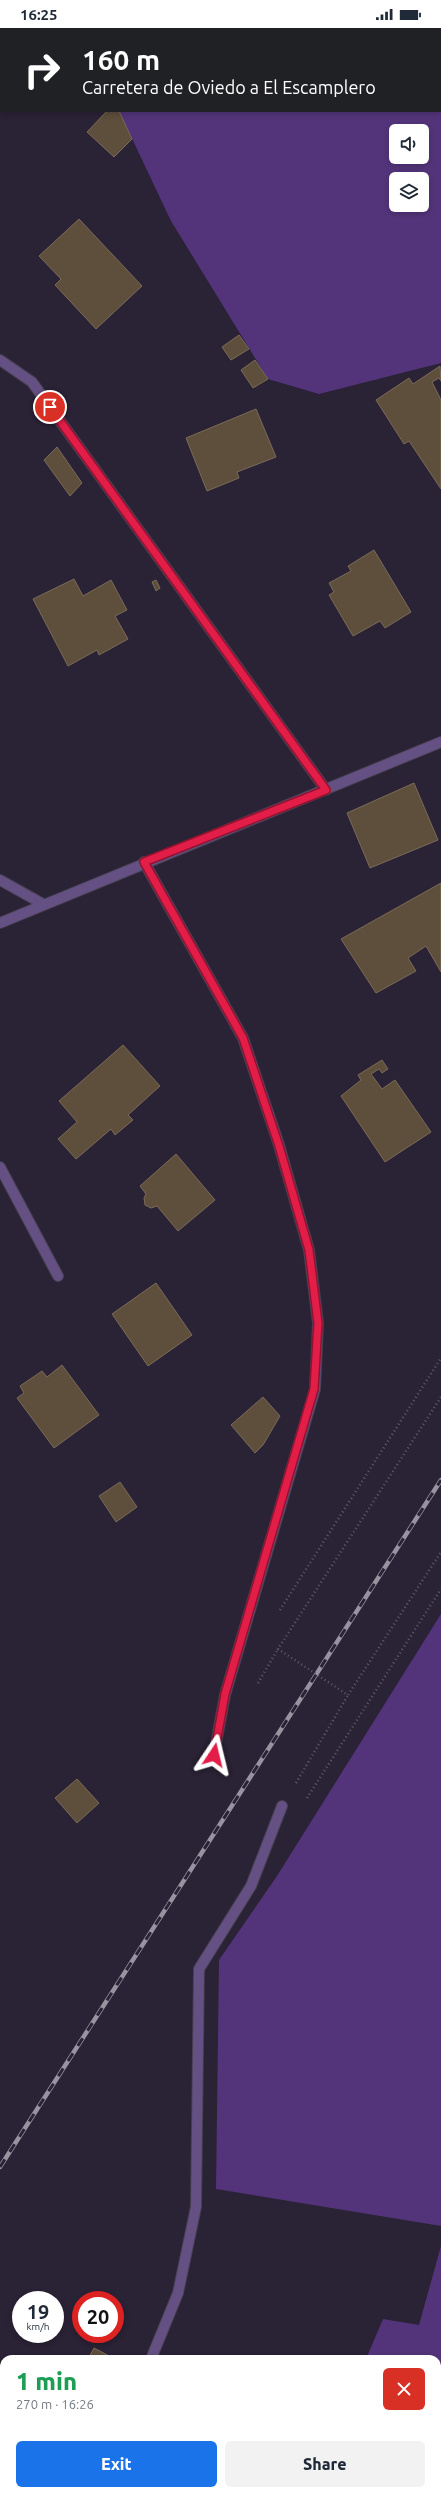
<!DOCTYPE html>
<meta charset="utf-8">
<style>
:root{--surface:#fff;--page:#f2f2f3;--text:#1f2937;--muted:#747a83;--accent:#1a73e8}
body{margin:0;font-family:Ubuntu,sans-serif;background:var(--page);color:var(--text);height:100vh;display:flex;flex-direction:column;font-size:15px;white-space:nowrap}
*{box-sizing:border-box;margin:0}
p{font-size:13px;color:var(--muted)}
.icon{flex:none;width:22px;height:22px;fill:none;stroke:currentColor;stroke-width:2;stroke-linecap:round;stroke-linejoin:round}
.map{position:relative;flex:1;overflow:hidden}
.sheet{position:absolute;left:0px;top:2327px;width:441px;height:140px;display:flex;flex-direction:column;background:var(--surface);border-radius:12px 12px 0 0;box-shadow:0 2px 6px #0003}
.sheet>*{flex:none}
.banner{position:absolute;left:0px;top:0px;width:441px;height:84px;box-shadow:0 2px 6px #0003;background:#202124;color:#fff;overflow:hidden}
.tools{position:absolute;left:389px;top:96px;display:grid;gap:8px}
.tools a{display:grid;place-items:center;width:40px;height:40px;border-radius:6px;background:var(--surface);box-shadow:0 2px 6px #0003;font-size:20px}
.speed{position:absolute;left:12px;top:2263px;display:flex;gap:8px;font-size:20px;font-weight:700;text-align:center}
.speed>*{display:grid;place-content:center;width:52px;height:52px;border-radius:50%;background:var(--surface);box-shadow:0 2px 6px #0003;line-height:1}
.speed small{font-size:10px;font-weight:400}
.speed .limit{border:6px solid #d22;background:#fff;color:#111}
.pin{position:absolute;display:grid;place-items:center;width:34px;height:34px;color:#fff;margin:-17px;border:2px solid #fff;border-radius:50%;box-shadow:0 1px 4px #0007}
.me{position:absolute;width:44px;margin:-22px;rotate:10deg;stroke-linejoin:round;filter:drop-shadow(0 0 3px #0008)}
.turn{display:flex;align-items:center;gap:14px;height:84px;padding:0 16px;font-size:18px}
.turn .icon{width:52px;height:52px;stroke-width:2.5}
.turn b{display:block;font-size:28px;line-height:34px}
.round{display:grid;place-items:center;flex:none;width:42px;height:42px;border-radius:6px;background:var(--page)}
.head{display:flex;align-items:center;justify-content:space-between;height:68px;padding:0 16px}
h1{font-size:24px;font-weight:800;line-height:30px;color:#1e9e55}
.primary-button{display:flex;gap:8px;margin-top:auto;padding:8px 16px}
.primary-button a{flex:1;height:46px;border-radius:6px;background:var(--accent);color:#fff;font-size:16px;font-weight:800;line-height:46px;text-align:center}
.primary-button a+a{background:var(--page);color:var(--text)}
.status{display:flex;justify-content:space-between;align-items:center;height:28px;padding:0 20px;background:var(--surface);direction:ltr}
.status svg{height:11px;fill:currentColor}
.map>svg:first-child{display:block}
</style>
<div class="status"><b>16:25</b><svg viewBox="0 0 49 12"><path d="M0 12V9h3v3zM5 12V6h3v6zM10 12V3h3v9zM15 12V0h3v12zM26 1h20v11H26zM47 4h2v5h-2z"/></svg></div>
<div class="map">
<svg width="441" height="2467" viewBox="0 0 441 2467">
<rect width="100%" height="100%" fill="#2a2235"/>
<g fill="#53347a" fill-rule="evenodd">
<path d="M 171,0 L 441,0 L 441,335 L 319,366 L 268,351 L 171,193 L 119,83 L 440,83 L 440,1 ZM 396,103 L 422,103 L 422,129 L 396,129 ZM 396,151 L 422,151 L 422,177 L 396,177 Z"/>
<path d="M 441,1586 L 441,2198 L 216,2161 L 219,1932 L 277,1848 Z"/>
<path d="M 441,2218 L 441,2467 L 307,2467 L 309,2463 L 437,2463 L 437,2331 L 366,2331 L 383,2291 L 419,2297 Z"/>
</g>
<g fill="#5e4e3c" stroke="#7b6b58">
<path d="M 107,83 L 119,83 L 132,111 L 114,129 L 87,104 Z"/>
<path d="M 79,191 L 142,258 L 96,301 L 55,257 L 61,251 L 39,228 Z"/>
<path d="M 239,307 L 249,321 L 231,332 L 222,319 Z"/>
<path d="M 255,332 L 268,351 L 253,360 L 241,342 Z"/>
<path d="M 440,338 L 441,353 L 439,350 L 432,354 L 441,372 L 441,461 L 409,413 L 404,416 L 376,372 L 409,350 L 413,356 Z"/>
<path d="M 256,381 L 276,429 L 237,444 L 239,450 L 207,463 L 186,410 Z"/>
<path d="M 57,419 L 82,455 L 70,468 L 44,432 Z"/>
<path d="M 374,522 L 411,584 L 385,600 L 380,593 L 353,608 L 329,567 L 334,564 L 329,555 L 351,543 L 348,538 Z"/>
<path d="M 74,551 L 83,568 L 111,552 L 127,582 L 115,588 L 128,611 L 99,627 L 97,622 L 68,638 L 33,571 Z"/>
<path d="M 156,552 L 160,560 L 156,563 L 152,554 Z"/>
<path d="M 414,755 L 438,812 L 370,840 L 347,785 Z"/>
<path d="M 441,855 L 441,944 L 426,918 L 408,930 L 416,943 L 376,965 L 341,911 Z"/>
<path d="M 123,1017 L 160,1058 L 128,1087 L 133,1092 L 115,1107 L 111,1101 L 76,1131 L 58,1111 L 77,1094 L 59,1073 Z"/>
<path d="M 382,1032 L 388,1041 L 382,1045 L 379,1041 L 371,1046 L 382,1061 L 395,1052 L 431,1104 L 385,1134 L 341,1068 L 361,1052 L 358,1047 Z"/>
<path d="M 176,1126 L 215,1172 L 178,1203 L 157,1178 L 151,1180 L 145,1177 L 144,1170 L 146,1166 L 140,1158 Z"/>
<path d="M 156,1255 L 192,1307 L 148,1338 L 112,1286 Z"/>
<path d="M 62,1337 L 99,1387 L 54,1420 L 17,1370 L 24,1365 L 20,1358 L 42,1343 L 47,1349 Z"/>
<path d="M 263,1369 L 280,1388 L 263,1417 L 255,1425 L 231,1397 Z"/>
<path d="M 120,1454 L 137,1479 L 116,1494 L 99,1468 Z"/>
<path d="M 77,1751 L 99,1775 L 77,1795 L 55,1770 Z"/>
<path d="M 94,2320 L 115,2331 L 88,2331 Z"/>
</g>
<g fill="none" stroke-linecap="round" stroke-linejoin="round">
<defs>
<g id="minor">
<path d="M 0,332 L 32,354 L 326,762"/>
<path d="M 144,834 L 243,1010 L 279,1117 L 309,1222 L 318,1295 L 315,1361 L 225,1667 L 214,1727"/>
<path d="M 0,852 L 43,876"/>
<path d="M 0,895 L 441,714"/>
<path d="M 0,1139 L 58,1248"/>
<path d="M 151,2331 L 178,2265 L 196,2179 L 199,1941 L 251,1858 L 282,1778"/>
<path d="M 97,2467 L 98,2463"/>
</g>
</defs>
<use href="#minor" stroke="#473f51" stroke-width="12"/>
<g stroke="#625b6c" stroke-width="2.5" stroke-dasharray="1 3" stroke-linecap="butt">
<path d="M 280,1582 L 441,1330"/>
<path d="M 258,1655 L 278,1621"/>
<path d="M 296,1755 L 348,1667"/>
<path d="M 307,1770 L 441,1561"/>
</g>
<use href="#minor" stroke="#645082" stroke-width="10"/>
<defs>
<path id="rail" d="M 0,2139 L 441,1452"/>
</defs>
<use href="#rail" stroke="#9892a1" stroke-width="4.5"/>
<use href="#rail" stroke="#2a2235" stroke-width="3" stroke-dasharray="9" stroke-linecap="butt"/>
<path stroke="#625b6c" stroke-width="2.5" stroke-dasharray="1 3" stroke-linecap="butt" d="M 441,1369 L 278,1621 L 348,1667 L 441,1524"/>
</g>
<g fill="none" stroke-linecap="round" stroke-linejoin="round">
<defs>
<path id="route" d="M 50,379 L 326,762 L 144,834 L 243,1010 L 279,1118 L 309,1222 L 318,1295 L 314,1361 L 225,1666 L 214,1727"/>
</defs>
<use href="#route" stroke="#92132f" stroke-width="10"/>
<use href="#route" stroke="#e11d48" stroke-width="7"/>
</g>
</svg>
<div class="tools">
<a><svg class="icon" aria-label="sound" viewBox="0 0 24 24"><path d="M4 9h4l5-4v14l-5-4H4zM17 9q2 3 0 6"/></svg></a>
<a><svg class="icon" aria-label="layers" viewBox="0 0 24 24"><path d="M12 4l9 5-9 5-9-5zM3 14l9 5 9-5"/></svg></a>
</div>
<div class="speed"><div>19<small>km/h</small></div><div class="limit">20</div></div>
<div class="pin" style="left:50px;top:379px;background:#d93025"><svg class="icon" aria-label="arrive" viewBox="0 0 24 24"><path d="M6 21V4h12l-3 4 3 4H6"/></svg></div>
<svg class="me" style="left:214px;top:1727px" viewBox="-20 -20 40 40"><path d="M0-17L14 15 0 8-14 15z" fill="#e11d48" stroke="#fff" stroke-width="4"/></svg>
<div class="banner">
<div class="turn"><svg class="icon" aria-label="right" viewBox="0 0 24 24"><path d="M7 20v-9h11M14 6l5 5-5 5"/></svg><div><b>160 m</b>Carretera de Oviedo a El Escamplero</div></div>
</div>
<section class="sheet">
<div class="head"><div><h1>1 min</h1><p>270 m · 16:26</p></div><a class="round" style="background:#d93025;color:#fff"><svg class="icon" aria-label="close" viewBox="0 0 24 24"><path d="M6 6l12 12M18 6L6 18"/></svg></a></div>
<div class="primary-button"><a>Exit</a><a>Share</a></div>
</section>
</div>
